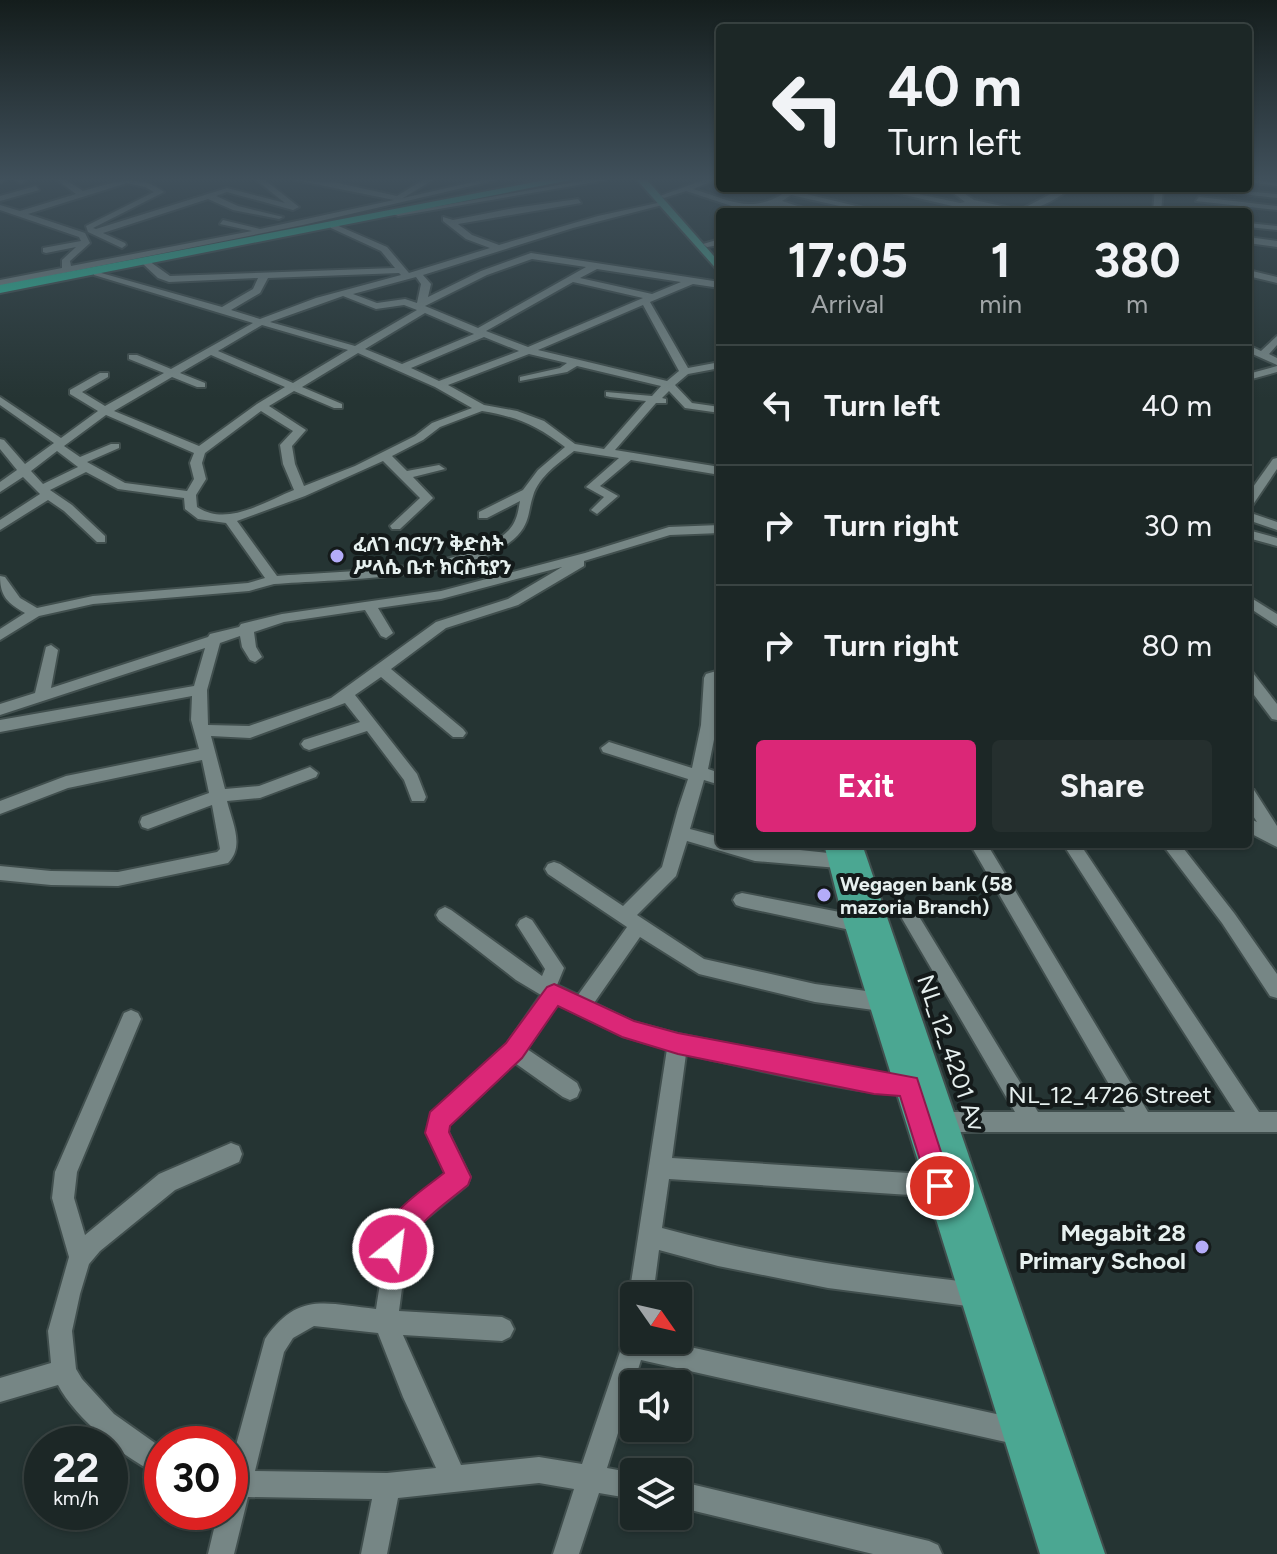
<!DOCTYPE html>
<meta charset="utf-8">
<style>
:root{--surface:#1c2726;--page:#252f2e;--text:#f1f3f6;--muted:#a0a5a7;--line:#3a4443;--accent:#db2777}
body{margin:0;font-family:Figtree,"Noto Sans Ethiopic",sans-serif;background:var(--page);color:var(--text);height:100vh;display:flex;flex-direction:column;font-size:30px;white-space:nowrap}
*{box-sizing:border-box;margin:0}
p{font-size:26px;color:var(--muted)}
.icon{flex:none;width:44px;height:44px;fill:none;stroke:currentColor;stroke-width:2;stroke-linecap:round;stroke-linejoin:round}
.map{position:relative;flex:1;overflow:hidden}
.side{position:absolute;left:716px;top:208px;width:536px;height:640px;display:flex;flex-direction:column;background:var(--surface);border-radius:8px;box-shadow:0 2px 6px #0004,0 0 0 2px var(--line)}
.side>*{flex:none}
.hud{position:absolute;left:716px;top:24px;width:536px;height:168px;border-radius:8px;box-shadow:0 2px 6px #0004,0 0 0 2px var(--line);background:#1c2726;color:var(--text);overflow:hidden}
.needle{width:52px;rotate:124deg}
.tools{position:absolute;left:620px;top:1282px;display:grid;gap:16px}
.tools a{display:grid;place-items:center;width:72px;height:72px;border-radius:8px;background:var(--surface);box-shadow:0 2px 6px #0004,0 0 0 2px var(--line);font-size:40px}
.speed{position:absolute;left:24px;top:1426px;display:flex;gap:16px;font-size:40px;font-weight:700;text-align:center}
.speed>*{display:grid;place-content:center;width:104px;height:104px;border-radius:50%;background:var(--surface);box-shadow:0 2px 6px #0004,0 0 0 2px var(--line);line-height:1}
.speed small{font-size:20px;font-weight:400}
.speed .limit{border:12px solid #d22;background:#fff;color:#111}
.pin{position:absolute;display:grid;place-items:center;width:68px;height:68px;color:#fff;margin:-34px;border:4px solid #fff;border-radius:50%;box-shadow:0 2px 8px #0007}
.me{position:absolute;width:88px;margin:-44px;rotate:29deg;stroke-linejoin:round;filter:drop-shadow(0 0 6px #0008)}
.turn{display:flex;align-items:center;gap:28px;height:168px;padding:0 40px;font-size:36px}
.turn .icon{width:104px;height:104px;stroke-width:2.5}
.turn b{display:block;font-size:56px;line-height:68px}
.eta{display:flex;justify-content:space-evenly;align-items:center;height:136px;text-align:center}
.eta b{font-size:48px;font-weight:700;line-height:56px}
.primary-button{display:flex;gap:16px;margin-top:auto;padding:16px 40px}
.primary-button a{flex:1;height:92px;border-radius:8px;background:var(--accent);color:#fff;font-size:32px;font-weight:700;line-height:92px;text-align:center}
.primary-button a+a{background:var(--page);color:var(--text)}
ul{padding:0;list-style:none}
li{display:flex;align-items:center;gap:24px;height:120px;padding:0 40px;border-top:2px solid var(--line)}
li div{flex:1}
li b{display:block;font-size:30px}
li em{font-style:normal}
.map>svg:first-child{display:block}
</style>
<div class="map">
<svg width="1277" height="1554" viewBox="0 0 1277 1554">
<rect width="100%" height="100%" fill="#253433"/>
<g fill="none" stroke-linecap="round" stroke-linejoin="round">
<defs>
<g id="minor">
<path d="M 0,180 L 5,180 L 0,183 Z"/>
<path d="M 15,180 L 24,180 L 25,181 L 21,183 Z"/>
<path d="M 57,180 L 66,180 L 83,191 C 111,183 138,172 164,192 L 93,228 L 96,229 L 227,188 L 285,203 L 256,180 L 265,180 L 299,207 L 293,210 L 227,192 L 216,196 L 238,206 L 283,217 L 279,219 L 233,210 L 208,199 L 103,233 L 125,243 L 126,245 L 122,248 L 88,232 L 86,226 L 154,192 L 145,187 L 127,183 L 28,214 L 85,233 L 90,243 L 70,261 L 71,266 L 252,231 L 220,224 L 223,220 L 260,229 L 394,200 L 295,180 L 338,183 L 397,196 L 423,180 L 433,180 L 403,198 L 482,180 L 497,180 L 303,225 L 0,286 L 0,280 L 62,268 L 62,260 L 76,247 L 46,253 L 43,252 L 43,248 L 81,241 L 79,237 L 0,210 L 0,205 L 20,211 L 76,194 Z"/>
<path d="M 587,180 L 607,180 L 398,216 L 394,214 Z"/>
<path d="M 703,180 L 715,180 L 693,189 C 727,199 751,215 784,193 L 767,188 L 781,188 L 881,212 L 866,212 L 791,195 L 782,201 L 816,212 C 793,212 782,203 759,210 L 762,212 L 750,212 L 686,191 L 664,198 L 660,196 Z"/>
<path d="M 1248,180 L 1277,182 L 1277,186 L 1249,182 Z"/>
<path d="M 36,186 L 39,190 L 0,201 L 0,196 Z"/>
<path d="M 875,188 L 890,188 L 960,203 L 965,202 L 947,188 L 956,188 L 974,200 L 1020,210 L 1062,188 L 1070,189 C 1051,203 1028,215 1005,211 C 989,209 977,203 961,208 Z"/>
<path d="M 1155,188 L 1163,188 L 1161,212 L 1153,212 Z"/>
<path d="M 1205,188 L 1277,194 L 1277,198 L 1209,190 Z"/>
<path d="M 1199,197 L 1277,206 L 1277,210 L 1196,201 Z"/>
<path d="M 578,199 L 581,203 L 458,224 L 472,235 L 499,245 L 598,216 L 662,202 L 666,204 L 573,228 L 423,275 L 431,284 L 428,297 L 481,271 L 531,253 L 720,282 L 720,288 L 693,284 L 650,302 L 688,368 L 720,362 L 720,368 L 688,374 L 675,385 L 692,403 L 720,407 L 720,413 L 685,408 L 669,391 L 662,398 L 666,399 L 666,403 L 656,403 L 615,450 L 720,467 L 720,475 L 631,460 L 600,486 L 618,496 L 597,514 L 591,510 L 604,497 L 586,487 L 619,458 L 574,451 C 559,463 539,476 533,496 C 528,511 530,522 518,535 C 476,580 335,579 274,584 L 249,591 L 93,604 L 39,616 L 0,640 L 0,629 L 25,613 C 8,603 0,597 0,576 L 5,577 L 20,598 L 37,608 L 93,596 L 248,583 L 265,578 L 226,523 L 198,519 L 185,509 L 184,498 L 118,489 L 86,472 L 50,490 L 72,505 L 105,536 L 105,542 L 97,542 L 64,511 L 48,500 L 0,530 L 0,520 L 40,494 L 23,477 L 0,492 L 0,482 L 17,470 L 0,449 L 0,439 L 4,440 L 25,464 L 54,443 L 0,405 L 0,397 L 61,438 L 98,411 L 70,394 L 70,390 L 100,373 L 108,373 L 108,377 L 82,392 L 105,406 L 164,373 L 129,359 L 129,355 L 137,355 L 171,369 L 253,323 L 94,275 L 94,271 L 222,307 L 253,289 L 258,278 L 169,282 L 158,278 L 142,263 L 149,261 L 170,276 L 395,268 L 381,251 L 331,228 L 330,226 L 334,224 L 387,247 L 409,273 L 490,248 L 466,239 L 443,221 L 443,217 L 453,220 L 514,208 ZM 532,259 L 586,267 L 478,328 L 425,306 L 487,275 ZM 597,269 L 681,282 L 652,294 L 580,278 ZM 399,273 L 401,275 L 316,298 L 260,319 L 231,310 L 260,293 L 268,278 ZM 416,277 L 421,284 L 417,303 L 405,299 L 377,303 L 353,294 ZM 573,282 L 643,298 L 528,347 L 486,331 ZM 343,296 L 376,309 L 404,305 L 417,310 L 355,346 L 270,322 ZM 643,305 L 679,371 L 667,381 L 538,350 ZM 425,313 L 474,334 L 402,364 L 365,349 ZM 262,325 L 348,350 L 293,383 L 218,351 ZM 484,337 L 519,351 L 439,381 L 411,368 ZM 358,353 L 435,387 L 472,408 L 432,423 L 415,436 L 355,466 L 304,486 L 295,464 L 292,446 L 306,430 L 269,406 L 294,391 L 334,408 L 342,408 L 342,404 L 302,387 ZM 529,354 L 567,363 L 560,368 L 520,377 L 520,381 L 567,372 L 577,366 L 661,386 L 652,396 L 606,392 L 606,396 L 610,397 L 646,401 L 604,449 L 575,444 L 544,421 L 517,411 L 484,405 L 448,385 ZM 211,355 L 285,387 L 257,404 L 199,446 L 114,411 L 172,377 L 197,387 L 205,387 L 205,383 L 180,373 ZM 261,411 L 293,431 L 280,445 L 283,464 L 294,490 C 264,502 227,527 197,507 L 196,495 L 206,479 L 202,463 L 205,453 ZM 482,411 C 518,417 536,425 565,447 L 538,470 L 523,490 L 479,512 L 479,518 L 487,518 L 520,501 C 518,512 517,521 509,530 C 469,572 335,571 277,576 L 237,521 L 305,496 L 383,461 L 420,498 L 390,526 L 392,529 L 400,529 L 433,498 L 413,477 L 445,469 L 439,465 L 407,471 L 392,456 L 423,440 L 440,427 ZM 106,415 L 194,453 L 190,463 L 194,479 L 187,491 L 125,483 L 87,462 L 119,448 L 119,444 L 111,444 L 80,457 L 64,446 ZM 57,451 L 78,467 L 43,484 L 31,471 Z"/>
<path d="M 1248,223 L 1277,226 L 1277,230 L 1248,227 Z"/>
<path d="M 1248,237 L 1277,241 L 1277,247 L 1248,243 Z"/>
<path d="M 720,239 L 720,245 L 707,247 L 703,244 Z"/>
<path d="M 1248,270 L 1277,277 L 1277,283 L 1248,276 Z"/>
<path d="M 1277,336 L 1277,345 L 1269,354 L 1277,358 L 1277,365 L 1248,352 L 1248,345 L 1261,351 Z"/>
<path d="M 1277,366 L 1277,372 L 1248,380 L 1248,374 Z"/>
<path d="M 1277,458 L 1277,469 L 1252,506 L 1248,507 L 1248,494 L 1273,459 Z"/>
<path d="M 1248,512 L 1277,522 L 1277,530 L 1248,520 Z"/>
<path d="M 720,525 L 720,533 L 670,535 L 584,561 L 584,566 L 518,605 L 446,628 L 391,669 L 463,729 L 466,733 L 463,737 L 453,737 L 381,677 L 355,695 L 417,774 L 426,797 L 424,801 L 412,801 L 404,780 L 367,731 L 309,750 L 304,748 L 301,744 L 304,740 L 360,722 L 345,703 L 250,738 L 211,736 L 225,789 L 259,786 L 310,767 L 318,773 L 316,777 L 260,798 L 227,801 C 232,822 245,846 228,863 L 118,886 L 51,885 L 0,880 L 0,866 L 51,871 L 118,872 L 217,852 L 220,849 L 212,805 L 148,829 L 142,827 L 140,822 L 142,817 L 209,793 L 202,760 L 68,788 L 0,814 L 0,801 L 66,776 L 199,749 L 191,720 L 192,696 L 0,732 L 0,720 L 194,686 L 205,648 L 0,715 L 0,704 L 35,693 L 46,647 L 51,645 L 58,650 L 51,688 L 208,637 L 210,634 L 239,627 L 241,624 L 282,614 L 441,591 L 585,553 L 669,527 ZM 562,567 L 508,599 L 436,622 L 331,698 L 249,726 L 208,725 L 207,690 L 220,643 L 240,636 L 242,647 L 250,660 L 255,662 L 262,657 L 256,647 L 254,632 L 284,622 L 365,610 L 381,636 L 386,638 L 393,633 L 378,608 L 441,599 Z"/>
<path d="M 1248,530 L 1277,538 L 1277,546 L 1248,538 Z"/>
<path d="M 1248,596 L 1277,614 L 1277,626 L 1248,607 Z"/>
<path d="M 720,670 L 717,725 L 708,769 L 720,773 L 720,785 L 704,780 L 690,829 L 720,837 L 720,844 L 744,844 L 838,854 L 844,856 L 847,861 L 844,866 L 838,868 L 755,861 L 687,841 L 676,876 L 637,915 L 704,959 L 815,984 L 881,993 L 888,996 L 891,1002 L 888,1008 L 881,1011 L 815,1002 L 699,974 L 640,937 L 594,1003 L 633,1022 L 678,1034 L 874,1073 L 916,1079 L 919,1086 L 916,1093 C 890,1103 725,1062 686,1054 L 672,1158 L 940,1175 L 948,1178 L 951,1186 L 948,1194 L 940,1197 L 669,1179 L 662,1228 C 767,1257 867,1270 975,1283 L 983,1287 L 987,1295 L 983,1303 L 975,1307 L 828,1288 L 718,1266 L 659,1250 L 653,1296 L 634,1296 L 633,1304 L 629,1296 L 667,1049 L 623,1036 L 557,1004 L 527,1049 L 577,1083 L 580,1090 L 577,1097 L 570,1100 L 563,1097 L 515,1063 L 449,1125 L 448,1132 L 470,1177 L 467,1185 L 417,1226 L 405,1240 L 406,1258 L 399,1311 L 502,1317 L 510,1321 L 514,1329 L 510,1337 L 502,1341 L 403,1335 L 461,1465 L 539,1457 L 582,1464 L 624,1340 L 628,1332 L 634,1329 L 634,1340 L 658,1340 L 1019,1419 L 1028,1423 L 1032,1432 L 1028,1441 L 1019,1445 L 641,1360 L 607,1468 L 634,1473 L 634,1499 L 599,1493 L 579,1554 L 553,1554 L 574,1489 L 539,1483 L 398,1498 L 387,1554 L 361,1554 L 372,1499 L 248,1497 L 234,1554 L 208,1554 L 218,1512 L 230,1512 L 230,1467 L 265,1339 C 298,1291 326,1304 376,1309 L 384,1258 L 383,1237 L 386,1229 L 401,1210 L 446,1174 L 427,1133 L 432,1113 L 507,1044 L 541,995 L 516,980 L 439,920 L 436,915 L 439,910 L 445,907 L 451,910 L 542,976 L 545,969 L 517,925 L 520,920 L 526,917 L 532,920 L 564,968 L 557,985 L 578,995 L 627,927 L 548,874 L 545,869 L 548,864 L 554,862 L 560,864 L 623,906 L 662,867 L 678,809 L 688,779 L 603,752 L 601,748 L 609,742 L 692,768 L 701,725 L 704,678 L 706,674 ZM 314,1326 L 378,1333 L 403,1397 L 436,1468 L 387,1473 L 255,1471 L 284,1352 L 293,1338 Z"/>
<path d="M 1248,672 L 1253,673 L 1277,704 L 1277,720 L 1272,719 L 1248,687 Z"/>
<path d="M 1248,788 L 1254,790 L 1277,826 L 1277,847 L 1248,832 L 1248,818 L 1257,822 L 1248,808 Z"/>
<path d="M 970,844 L 987,844 L 1148,1112 L 1235,1112 L 1063,844 L 1080,844 L 1259,1112 L 1277,1112 L 1277,1132 L 937,1132 L 930,1129 L 927,1122 L 930,1115 L 937,1112 L 1015,1112 L 900,915 L 897,910 L 900,905 L 906,902 L 912,905 L 1038,1112 L 1125,1112 Z"/>
<path d="M 1162,844 L 1180,844 L 1234,913 L 1277,974 L 1277,998 L 1270,996 L 1222,923 Z"/>
<path d="M 742,893 L 855,915 L 861,918 L 864,923 L 861,928 L 855,931 L 742,907 L 736,905 L 733,900 L 736,895 Z"/>
<path d="M 131,1010 L 138,1013 L 141,1019 L 77,1172 L 74,1198 L 85,1235 L 159,1174 L 231,1143 L 239,1146 L 242,1154 L 239,1162 L 175,1190 L 100,1251 L 89,1264 L 80,1294 L 72,1331 L 76,1369 L 82,1379 L 114,1414 L 162,1448 L 162,1476 C 127,1461 75,1418 58,1385 L 0,1402 L 0,1378 L 51,1363 L 48,1331 L 69,1257 L 52,1198 L 55,1172 L 124,1013 Z"/>
<path d="M 678,1481 L 929,1541 L 938,1545 L 942,1554 L 873,1554 L 678,1507 Z"/>
</g>
<g id="major">
<path d="M 637,180 L 647,180 L 720,263 L 720,273 Z"/>
<path d="M 824,844 L 862,844 L 1105,1554 L 1040,1554 L 844,923 Z"/>
</g>
<path id="highway" d="M 545,180 L 570,180 L 0,293 L 0,285 Z"/>
</defs>
<use href="#minor" stroke="#414f4e" stroke-width="4"/>
<use href="#major" stroke="#414f4e" stroke-width="4"/>
<use href="#highway" stroke="#414f4e" stroke-width="4"/>
<use href="#minor" fill="#768685" fill-rule="evenodd"/>
<use href="#major" fill="#4ba792" fill-rule="evenodd"/>
<use href="#highway" fill="#2ebd9b" fill-rule="evenodd"/>
</g>
<linearGradient id="sky" x2="0" y2="1"><stop stop-color="#141d1c"/><stop offset="0.45" stop-color="#40505b"/><stop offset="1" stop-color="#40505b" stop-opacity="0"/></linearGradient>
<rect width="1277" height="398" fill="url(#sky)"/>
<path fill="#db2777" stroke="#8e194d" stroke-width="2" d="M 554,984 L 634,1021 L 678,1033 L 917,1078 L 952,1186 L 948,1195 L 940,1198 L 931,1195 L 900,1096 L 874,1094 L 678,1054 L 622,1037 L 558,1006 L 522,1058 L 450,1126 L 449,1132 L 471,1177 L 468,1185 C 436,1211 418,1220 402,1258 L 393,1262 L 384,1258 C 369,1222 421,1192 444,1173 L 425,1133 L 430,1112 L 506,1043 L 547,987 Z"/>
<g fill="#b4acf9" stroke="#141a1a" stroke-width="3">
<circle cx="337" cy="556" r="8"/>
<circle cx="824" cy="895" r="8"/>
<circle cx="1202" cy="1247" r="8"/>
</g>
<g text-anchor="middle" stroke-width="8" stroke-linejoin="round" paint-order="stroke">
<g font-size="20" font-weight="bold" fill="#e6f0ef" stroke="#141a1a" text-anchor="start">
<text x="353" y="551">ፈለገ ብርሃን ቅድስት<tspan x="353" dy="23">ሥላሴ ቤተ ክርስቲያን</tspan></text>
<text x="840" y="891">Wegagen bank (58<tspan x="840" dy="23">mazoria Branch)</tspan></text>
</g>
<g font-size="24" fill="#e6f0ef" stroke="#141a1a">
<text transform="translate(951 1053) rotate(71)" y="8">NL_12_4201 Av</text>
<text x="1110" y="1103">NL_12_4726 Street</text>
</g>
<g font-size="24" font-weight="bold" fill="#e6f0ef" stroke="#141a1a" text-anchor="end">
<text x="1186" y="1241">Megabit 28<tspan x="1186" dy="28">Primary School</tspan></text>
</g>
</g>
</svg>
<div class="tools">
<a><svg class="needle" viewBox="-14 -14 28 28"><path d="M0-13l5 13h-10z" fill="#e53935"/><path d="M0 13l5-13h-10z" fill="#a0a5a7"/></svg></a>
<a><svg class="icon" aria-label="sound" viewBox="0 0 24 24"><path d="M4 9h4l5-4v14l-5-4H4zM17 9q2 3 0 6"/></svg></a>
<a><svg class="icon" aria-label="layers" viewBox="0 0 24 24"><path d="M12 4l9 5-9 5-9-5zM3 14l9 5 9-5"/></svg></a>
</div>
<div class="speed"><div>22<small>km/h</small></div><div class="limit">30</div></div>
<div class="pin" style="left:940px;top:1186px;background:#d93025"><svg class="icon" aria-label="arrive" viewBox="0 0 24 24"><path d="M6 21V4h12l-3 4 3 4H6"/></svg></div>
<svg class="me" style="left:393px;top:1249px" viewBox="-20 -20 40 40"><circle r="17" fill="#db2777" stroke="#fff" stroke-width="3"/><path d="M0-11L8 9 0 5-8 9z" fill="#fff"/></svg>
<div class="hud">
<div class="turn"><svg class="icon" aria-label="left" viewBox="0 0 24 24"><path d="M17 20v-9H6M10 6l-5 5 5 5"/></svg><div><b>40 m</b>Turn left</div></div>
</div>
<section class="side">
<div class="eta">
<div><b>17:05</b><p>Arrival</p></div>
<div><b>1</b><p>min</p></div>
<div><b>380</b><p>m</p></div>
</div>
<ul>
<li><svg class="icon" aria-label="left" viewBox="0 0 24 24"><path d="M17 20v-9H6M10 6l-5 5 5 5"/></svg><div><b>Turn left</b></div><em>40 m</em></li>
<li><svg class="icon" aria-label="right" viewBox="0 0 24 24"><path d="M7 20v-9h11M14 6l5 5-5 5"/></svg><div><b>Turn right</b></div><em>30 m</em></li>
<li><svg class="icon" aria-label="right" viewBox="0 0 24 24"><path d="M7 20v-9h11M14 6l5 5-5 5"/></svg><div><b>Turn right</b></div><em>80 m</em></li>
</ul>
<div class="primary-button"><a>Exit</a><a>Share</a></div>
</section>
</div>
